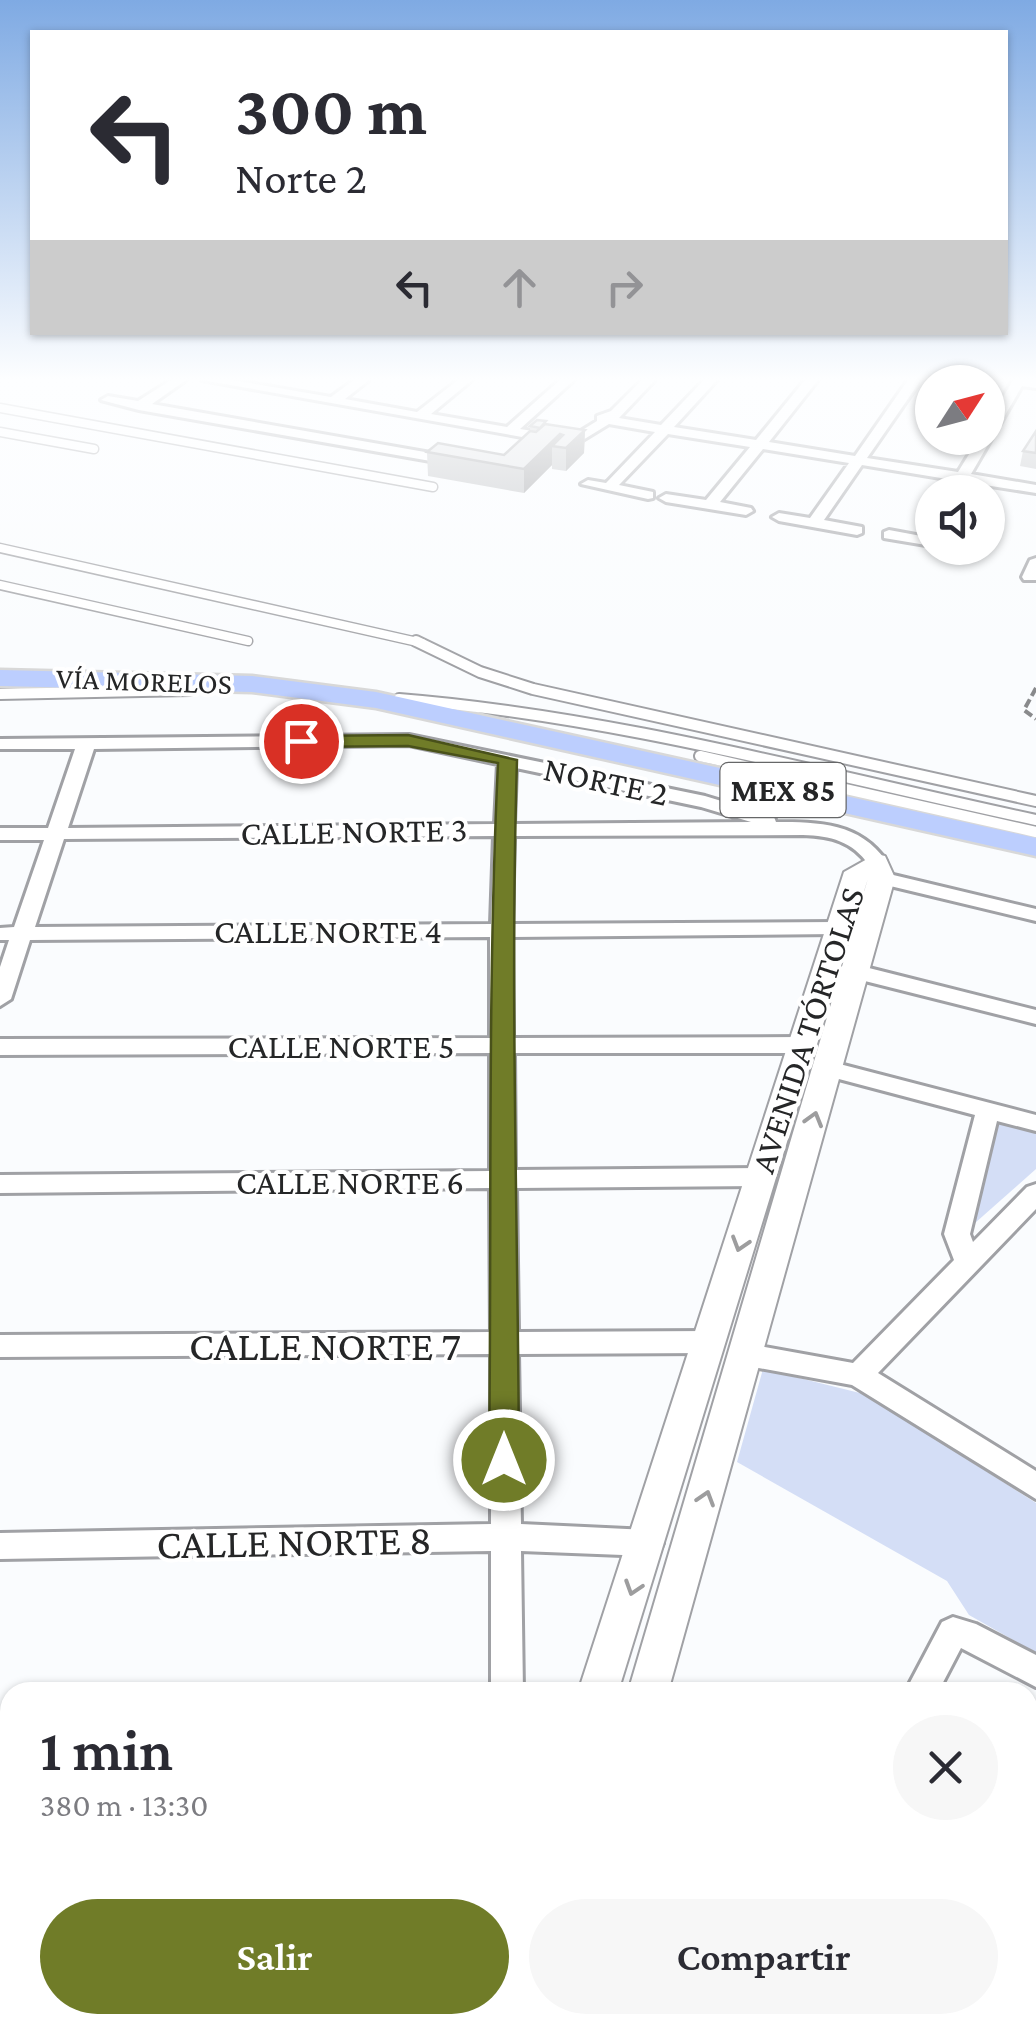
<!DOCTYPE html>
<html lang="es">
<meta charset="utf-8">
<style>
:root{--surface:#fff;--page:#f7f7f7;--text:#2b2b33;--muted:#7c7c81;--accent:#707c28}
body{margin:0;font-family:"Crimson Pro",serif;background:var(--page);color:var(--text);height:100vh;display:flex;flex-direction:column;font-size:38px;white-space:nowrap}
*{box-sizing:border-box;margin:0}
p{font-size:32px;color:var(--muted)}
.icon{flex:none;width:55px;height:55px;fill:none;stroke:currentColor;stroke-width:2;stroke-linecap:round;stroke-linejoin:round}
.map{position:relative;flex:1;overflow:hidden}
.details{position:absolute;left:0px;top:1682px;width:1038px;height:352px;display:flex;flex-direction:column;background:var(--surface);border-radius:30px 30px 0 0;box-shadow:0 2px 8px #0004}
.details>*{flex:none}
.hud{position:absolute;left:30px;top:30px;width:978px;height:305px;border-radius:0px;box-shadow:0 2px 8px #0004;background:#fff;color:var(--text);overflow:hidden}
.needle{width:65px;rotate:54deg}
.controls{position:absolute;left:915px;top:365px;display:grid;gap:20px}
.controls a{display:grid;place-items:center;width:90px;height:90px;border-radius:50%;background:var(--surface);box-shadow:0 2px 8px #0004;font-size:50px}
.pin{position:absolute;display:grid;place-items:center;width:85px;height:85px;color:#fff;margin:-42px;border:5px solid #fff;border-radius:50%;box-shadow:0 2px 10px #0007}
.me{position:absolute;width:110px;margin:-55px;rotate:0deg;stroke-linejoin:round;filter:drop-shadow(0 0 8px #0008)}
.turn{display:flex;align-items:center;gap:35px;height:210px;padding:0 40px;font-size:45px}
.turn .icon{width:130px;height:130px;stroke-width:2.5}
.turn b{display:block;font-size:70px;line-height:85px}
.lanes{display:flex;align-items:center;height:95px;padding:0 40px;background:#0003;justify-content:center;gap:50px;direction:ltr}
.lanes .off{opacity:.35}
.round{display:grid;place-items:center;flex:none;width:105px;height:105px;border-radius:52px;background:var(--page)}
.head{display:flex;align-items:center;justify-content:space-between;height:170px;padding:0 40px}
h1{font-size:60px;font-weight:600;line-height:75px}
.primary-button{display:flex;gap:20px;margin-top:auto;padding:20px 40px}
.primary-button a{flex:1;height:115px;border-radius:60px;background:var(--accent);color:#fff;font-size:40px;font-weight:600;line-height:115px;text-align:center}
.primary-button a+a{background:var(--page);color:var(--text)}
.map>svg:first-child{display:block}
</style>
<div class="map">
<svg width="1036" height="2033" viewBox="0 0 1036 2033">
<rect width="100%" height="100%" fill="#fafcfe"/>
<g fill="#d4def6">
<path d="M 997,1117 L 1036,1127 L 1036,1169 L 975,1223 Z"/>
<path d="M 763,1369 L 864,1394 L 1036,1503 L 1036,1653 L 969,1615 L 947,1581 L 737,1462 Z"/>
</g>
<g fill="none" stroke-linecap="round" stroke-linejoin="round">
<defs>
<g id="service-far1">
<path d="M 0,408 L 433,487"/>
<path d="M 0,432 L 94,449"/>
<path d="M 0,548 L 422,643"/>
<path d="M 0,585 L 248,641"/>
</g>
<g id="service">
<path d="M 416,641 L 480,672 L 533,689 L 1036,801"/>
<path d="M 0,694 L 190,690"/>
<path d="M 399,699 C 614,716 826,775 1036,820"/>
<path d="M 700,756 L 1036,832"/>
</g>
<g id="minor">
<path d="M 171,380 L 186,380 L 152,404 L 442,455 L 449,459 L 442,463 L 139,410 L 101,400 L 108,396 L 138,401 Z"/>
<path d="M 202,380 L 232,380 L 331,397 L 354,380 L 369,380 L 345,399 L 417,412 L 458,380 L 472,380 L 431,414 L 507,427 L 560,380 L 574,380 L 520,429 L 571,437 L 597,421 L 597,416 L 611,411 L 642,380 L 655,380 L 619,418 L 661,425 L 704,380 L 717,380 L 674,427 L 756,440 L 805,380 L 818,380 L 769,442 L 855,456 L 908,380 L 921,380 L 867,458 L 958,472 L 979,438 L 988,438 L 988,423 L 1013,380 L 1036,380 L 1036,388 L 1022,386 L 971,474 L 1036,485 L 1036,493 L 966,482 L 960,492 L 946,492 L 953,480 L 862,465 L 824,520 L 862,527 L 862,533 L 857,535 L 779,521 L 772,517 L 779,513 L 810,518 L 849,463 L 763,449 L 720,502 L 751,508 L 753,511 L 746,515 L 666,502 L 659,498 L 666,494 L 706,500 L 750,447 L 668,434 L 619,485 L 653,492 L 653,498 L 648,499 L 581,484 L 588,480 L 606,483 L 655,432 L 609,424 L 573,446 Z"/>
<path d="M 889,530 L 932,538 L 932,546 L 884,538 L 884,532 Z"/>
<path d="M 1036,558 L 1036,580 L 1024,580 L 1022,577 L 1030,560 Z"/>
<path d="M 409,735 L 705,796 L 774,817 L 776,822 C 819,822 860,823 886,861 L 876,867 L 869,865 C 852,841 831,836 803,835 L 514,836 L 512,924 L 837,922 L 848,928 L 837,934 L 512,937 L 513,1038 L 802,1037 L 813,1045 L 802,1053 L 514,1053 L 515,1170 L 761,1168 L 770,1171 L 773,1177 L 770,1183 L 761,1186 L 516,1188 L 518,1332 L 710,1331 L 720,1334 L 724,1342 L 720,1350 L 710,1353 L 518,1354 L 521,1524 L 648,1530 L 659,1534 L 663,1543 L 659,1552 L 648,1556 L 521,1551 L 523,1692 L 491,1692 L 491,1551 L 0,1559 L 0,1533 L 491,1524 L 491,1354 L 0,1357 L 0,1335 L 491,1332 L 490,1188 L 0,1193 L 0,1175 L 490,1171 L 490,1053 L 0,1055 L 0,1039 L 490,1038 L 490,937 L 30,940 L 11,999 L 0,1006 L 0,967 L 9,940 L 0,940 L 0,928 L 14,927 L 44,840 L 0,840 L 0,828 L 48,828 L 75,749 L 0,749 L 0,739 ZM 409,745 L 498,764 L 495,824 L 68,828 L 94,749 ZM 516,768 L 701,807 L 751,822 L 514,824 ZM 494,836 L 491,924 L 35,927 L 64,839 Z"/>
<path d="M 864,868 L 1036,909 L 1036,921 L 857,878 L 854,874 L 857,870 Z"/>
<path d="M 857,965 L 1036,1010 L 1036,1024 L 849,977 L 846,972 L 849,967 Z"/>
<path d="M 828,1061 L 1036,1115 L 1036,1131 L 997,1121 L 970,1234 L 973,1242 L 1027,1187 L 1036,1184 L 1036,1209 L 878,1373 L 1036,1471 L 1036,1499 L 852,1385 L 748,1366 L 738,1363 L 734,1355 L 738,1347 L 748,1344 L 853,1363 L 954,1260 L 944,1234 L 975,1115 L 820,1074 L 816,1069 L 820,1064 Z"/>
<path d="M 953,1617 L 976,1624 L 1036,1655 L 1036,1687 L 961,1648 L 938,1692 L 905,1692 L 942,1622 Z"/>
<path d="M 10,1781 L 10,1815 L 0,1816 L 0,1782 Z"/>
<path d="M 811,2025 L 849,2025 L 848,2033 L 810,2033 Z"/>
</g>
<g id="tertiary">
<path d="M 876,854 L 885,856 L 895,878 L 668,1692 L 628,1692 L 869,875 L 618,1692 L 578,1692 L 844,872 Z"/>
<path d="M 468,2025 L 514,2025 L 512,2033 L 466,2033 Z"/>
<path d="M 526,2025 L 572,2025 L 570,2033 L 524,2033 Z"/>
</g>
<path id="primary" d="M 0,670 L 252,676 L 376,692 L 1036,838 L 1036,856 L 376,708 L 252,692 L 0,686 Z"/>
</defs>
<use href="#service-far1" stroke="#a0a1a5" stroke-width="11"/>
<use href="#service" stroke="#a0a1a5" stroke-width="14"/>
<use href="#minor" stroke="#a0a1a5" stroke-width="6"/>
<use href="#tertiary" stroke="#a0a1a5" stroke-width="4"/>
<use href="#primary" stroke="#d8d8d8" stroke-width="5"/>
<path stroke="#898a8c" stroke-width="4" stroke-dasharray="9 4" stroke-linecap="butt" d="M 1036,688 L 1024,710 L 1036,719"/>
<use href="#service-far1" stroke="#fff" stroke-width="8"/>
<use href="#service" stroke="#fff" stroke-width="10"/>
<use href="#minor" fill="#fff" fill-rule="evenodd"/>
<use href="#tertiary" fill="#fff" fill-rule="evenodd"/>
<use href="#primary" fill="#bccefe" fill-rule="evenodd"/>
</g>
<g fill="#bdbfc2">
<path d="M 546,421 L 546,424 L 585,430 L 584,453 L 566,471 L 552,469 L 552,465 L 524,493 L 428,476 L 427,452 L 504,455 L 530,431 L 530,426 Z"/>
<path d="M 1036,431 L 1036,469 L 1020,466 L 1023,451 Z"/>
</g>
<g fill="#9a9b9e">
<path d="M 585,430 L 584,453 L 566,471 L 566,448 Z"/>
<path d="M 560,434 L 560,447 L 552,446 L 552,465 L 524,493 L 524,469 Z"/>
</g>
<g fill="#dcdee1" stroke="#9a9b9e" stroke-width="2.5">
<path d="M 537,420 L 546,421 L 540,428 L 530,426 Z"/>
<path d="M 545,424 L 585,430 L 566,448 L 552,446 L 563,435 L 560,434 L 524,469 L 427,452 L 438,443 L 504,455 L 530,431 L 536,432 Z"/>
<path d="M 1036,431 L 1036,453 L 1023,451 Z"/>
</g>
<defs><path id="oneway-chevron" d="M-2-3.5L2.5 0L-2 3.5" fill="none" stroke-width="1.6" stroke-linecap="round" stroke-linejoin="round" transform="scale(2.5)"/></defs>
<g stroke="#9d9d9e">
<use href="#oneway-chevron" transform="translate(814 1119) rotate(-74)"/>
<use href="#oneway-chevron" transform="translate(740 1244) rotate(107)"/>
<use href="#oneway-chevron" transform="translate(706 1498) rotate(-73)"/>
<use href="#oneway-chevron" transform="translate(633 1588) rotate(108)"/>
</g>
<linearGradient id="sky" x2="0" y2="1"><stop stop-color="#7faae3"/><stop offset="0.57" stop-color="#fdfeff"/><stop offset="1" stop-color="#fdfeff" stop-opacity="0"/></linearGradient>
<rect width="1036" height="665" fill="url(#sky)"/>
<path fill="#707c28" stroke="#49511a" stroke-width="2.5" d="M 408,735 L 517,760 C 510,993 518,1226 519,1460 L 514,1469 L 504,1472 L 494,1469 L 489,1460 C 492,1228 487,995 498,763 L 408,746 L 301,747 L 292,741 L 301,736 Z"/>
<g text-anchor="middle" stroke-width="8" stroke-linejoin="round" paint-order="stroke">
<g font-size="30" fill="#252627" stroke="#fff">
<text transform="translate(144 681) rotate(2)" y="10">VÍA MORELOS</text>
</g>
<rect fill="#fff" stroke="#666768" stroke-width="2.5" x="720.5" y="763" width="125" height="54" rx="8"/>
<g font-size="32" font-weight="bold" fill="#252627">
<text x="783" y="801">MEX 85</text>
</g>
<g font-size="35" fill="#252627" stroke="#fff">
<text transform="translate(606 781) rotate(12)" y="12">NORTE 2</text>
<text transform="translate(354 831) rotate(-1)" y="12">CALLE NORTE 3</text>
<text x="328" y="943">CALLE NORTE 4</text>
<text transform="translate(807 1030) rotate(-72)" y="12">AVENIDA TÓRTOLAS</text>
<text x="341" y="1058">CALLE NORTE 5</text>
<text x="350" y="1194">CALLE NORTE 6</text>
</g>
<g font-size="42" fill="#252627" stroke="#fff">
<text x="325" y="1360">CALLE NORTE 7</text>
<text transform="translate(294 1541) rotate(-1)" y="15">CALLE NORTE 8</text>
</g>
</g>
</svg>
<div class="controls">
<a><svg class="needle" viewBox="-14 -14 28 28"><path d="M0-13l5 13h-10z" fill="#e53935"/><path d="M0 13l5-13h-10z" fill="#7c7c81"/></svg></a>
<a><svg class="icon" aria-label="sound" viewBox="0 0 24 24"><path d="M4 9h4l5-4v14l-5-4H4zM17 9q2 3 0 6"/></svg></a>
</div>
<div class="pin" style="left:301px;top:741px;background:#d93025"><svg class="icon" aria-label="arrive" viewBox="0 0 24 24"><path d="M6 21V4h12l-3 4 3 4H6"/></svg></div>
<svg class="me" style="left:504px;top:1460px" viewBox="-20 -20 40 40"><circle r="17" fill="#707c28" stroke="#fff" stroke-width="3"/><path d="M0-11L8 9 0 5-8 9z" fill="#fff"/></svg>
<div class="hud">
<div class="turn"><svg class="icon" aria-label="left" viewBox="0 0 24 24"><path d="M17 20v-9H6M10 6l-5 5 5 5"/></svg><div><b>300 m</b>Norte 2</div></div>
<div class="lanes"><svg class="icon" aria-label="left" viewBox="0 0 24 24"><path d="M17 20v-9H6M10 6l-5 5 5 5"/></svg><svg class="icon off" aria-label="ahead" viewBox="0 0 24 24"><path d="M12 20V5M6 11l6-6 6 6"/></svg><svg class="icon off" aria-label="right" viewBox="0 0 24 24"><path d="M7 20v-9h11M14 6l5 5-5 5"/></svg></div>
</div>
<section class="details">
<div class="head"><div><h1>1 min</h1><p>380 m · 13:30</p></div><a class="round"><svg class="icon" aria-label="close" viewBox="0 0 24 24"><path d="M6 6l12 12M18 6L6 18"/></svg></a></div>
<div class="primary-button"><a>Salir</a><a>Compartir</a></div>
</section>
</div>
